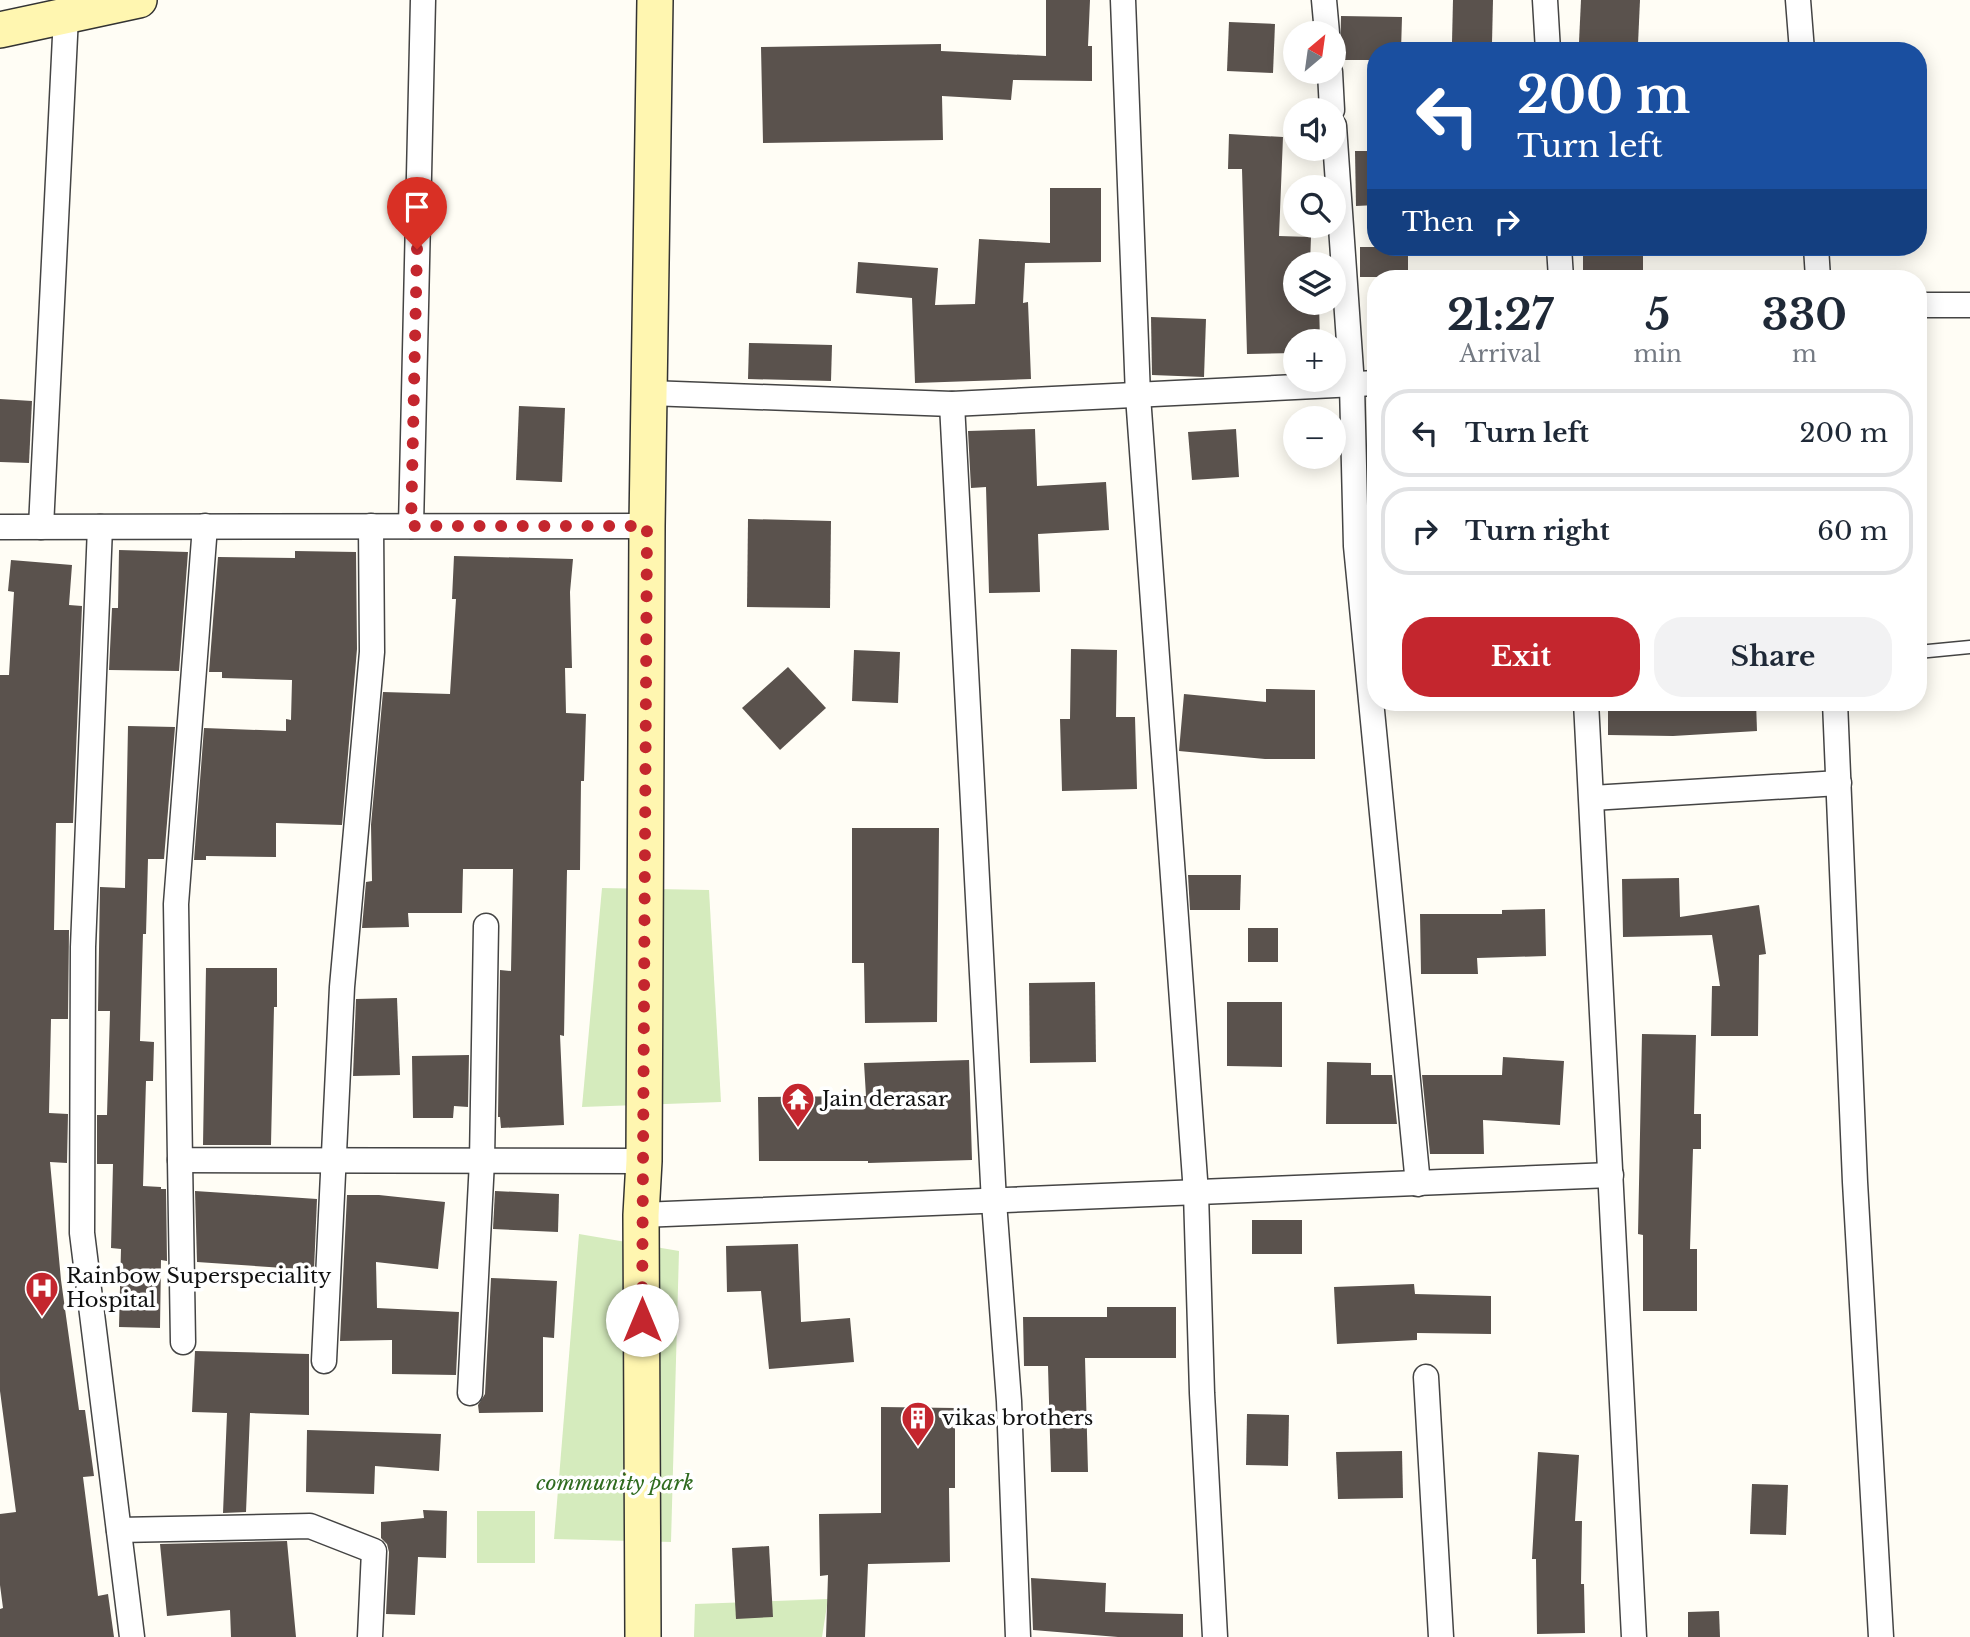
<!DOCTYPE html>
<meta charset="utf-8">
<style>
:root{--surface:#fff;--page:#f2f2f3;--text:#1f2937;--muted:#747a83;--line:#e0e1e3;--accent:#c4262e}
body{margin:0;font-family:"Libre Baskerville",serif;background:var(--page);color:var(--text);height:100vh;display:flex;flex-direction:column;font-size:26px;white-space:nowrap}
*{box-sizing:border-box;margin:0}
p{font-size:23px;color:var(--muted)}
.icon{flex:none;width:38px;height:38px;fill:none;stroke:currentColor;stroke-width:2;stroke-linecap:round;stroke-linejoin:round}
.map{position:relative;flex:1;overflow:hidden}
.details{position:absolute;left:1367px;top:270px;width:560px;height:441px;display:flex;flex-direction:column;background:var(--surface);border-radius:28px;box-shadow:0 4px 18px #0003}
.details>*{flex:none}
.banner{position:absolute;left:1367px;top:42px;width:560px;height:214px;border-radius:28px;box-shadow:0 4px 18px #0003;background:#1a4fa0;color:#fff;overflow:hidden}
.needle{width:46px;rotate:29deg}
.tools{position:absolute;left:1283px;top:21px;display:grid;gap:14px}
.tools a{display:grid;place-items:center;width:63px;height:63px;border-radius:50%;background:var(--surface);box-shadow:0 4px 18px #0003;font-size:35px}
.pin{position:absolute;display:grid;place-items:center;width:60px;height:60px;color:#fff;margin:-72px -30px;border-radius:50% 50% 50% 0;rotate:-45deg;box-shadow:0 0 7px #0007}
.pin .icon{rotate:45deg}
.me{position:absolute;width:77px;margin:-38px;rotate:0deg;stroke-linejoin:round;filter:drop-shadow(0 0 5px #0008)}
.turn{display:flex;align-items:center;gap:24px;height:147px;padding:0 35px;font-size:32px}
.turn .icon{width:91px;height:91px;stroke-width:2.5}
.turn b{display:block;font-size:49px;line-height:60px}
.then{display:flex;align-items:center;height:66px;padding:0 35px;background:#0003;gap:14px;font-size:26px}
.eta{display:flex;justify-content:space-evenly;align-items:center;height:119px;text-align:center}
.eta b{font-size:42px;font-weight:700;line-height:49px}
.button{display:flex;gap:14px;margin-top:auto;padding:14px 35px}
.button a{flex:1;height:80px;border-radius:28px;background:var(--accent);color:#fff;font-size:28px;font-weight:700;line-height:80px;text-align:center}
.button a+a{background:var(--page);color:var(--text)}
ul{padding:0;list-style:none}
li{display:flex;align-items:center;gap:21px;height:88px;margin:0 14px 10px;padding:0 21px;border:4px solid var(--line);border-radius:28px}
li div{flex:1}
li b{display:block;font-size:26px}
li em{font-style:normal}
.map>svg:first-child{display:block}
</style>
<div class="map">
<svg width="1970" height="1637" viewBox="0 0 1970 1637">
<rect width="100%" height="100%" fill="#fffdf5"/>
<g fill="#d5ebbd">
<path d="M 602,888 L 709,890 L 721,1102 L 582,1107 Z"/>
<path d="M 579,1234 L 679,1251 L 671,1542 L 554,1539 Z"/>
<rect x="477" y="1511" width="58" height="52"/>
<path d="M 828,1599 L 822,1637 L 694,1637 L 695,1604 Z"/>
</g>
<g fill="#5a524d">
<path d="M 1046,0 L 1090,0 L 1088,46 L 1092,46 L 1092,81 L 1013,80 L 1011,100 L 942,96 L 943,140 L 763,143 L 761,47 L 941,44 L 941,51 L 1046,56 Z"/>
<path d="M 1453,0 L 1493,0 L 1492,43 L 1452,42 Z"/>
<path d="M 1581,0 L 1640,0 L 1638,44 L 1579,42 Z"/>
<path d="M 1341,16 L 1402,17 L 1401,51 L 1376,51 L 1376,60 L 1340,60 Z"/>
<path d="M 1229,22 L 1275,24 L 1273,73 L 1227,71 Z"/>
<path d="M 1229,134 L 1283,137 L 1279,236 L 1311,237 L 1310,264 L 1295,264 L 1295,303 L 1319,303 L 1320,341 L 1295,341 L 1295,353 L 1247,354 L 1242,169 L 1228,169 Z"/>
<path d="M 1355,151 L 1376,151 L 1376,205 L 1356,206 Z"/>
<path d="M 1050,188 L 1101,188 L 1101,262 L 1025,263 L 1023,303 L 1028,302 L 1031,379 L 915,383 L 912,298 L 856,293 L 858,262 L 938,268 L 935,305 L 975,304 L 979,239 L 1050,243 Z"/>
<rect x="1360" y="247" width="48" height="30"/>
<rect x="1583" y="247" width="60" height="31"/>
<path d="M 1151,317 L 1206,319 L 1204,377 L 1152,375 Z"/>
<path d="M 749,343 L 832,345 L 831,381 L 748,379 Z"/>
<path d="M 0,399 L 32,401 L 29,463 L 0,462 Z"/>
<path d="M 519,406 L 565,408 L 562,482 L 516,480 Z"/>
<path d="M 1035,429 L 1037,486 L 1106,482 L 1109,530 L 1038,534 L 1040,592 L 989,593 L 986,487 L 971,488 L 968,431 Z"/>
<path d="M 1236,429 L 1239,477 L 1192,480 L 1188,432 Z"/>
<path d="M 748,519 L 831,521 L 830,608 L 747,607 Z"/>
<path d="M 119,550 L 188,552 L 179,671 L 109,670 L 112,608 L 118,608 Z"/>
<path d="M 295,551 L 356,552 L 357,649 L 342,825 L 276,823 L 276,857 L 206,856 L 206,860 L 194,860 L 204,728 L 286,731 L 286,719 L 291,720 L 292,680 L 222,678 L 222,672 L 209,672 L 218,557 L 295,558 Z"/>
<path d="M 454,556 L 573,559 L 570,592 L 572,668 L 565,668 L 566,713 L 586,714 L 584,781 L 581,781 L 580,870 L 567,870 L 564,1036 L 560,1035 L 564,1125 L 501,1128 L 500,1117 L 498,1117 L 500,970 L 511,971 L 513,869 L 463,869 L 462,913 L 408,913 L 409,927 L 362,928 L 366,882 L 372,881 L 371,825 L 383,692 L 450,694 L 456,599 L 452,599 Z"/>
<path d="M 11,560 L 72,565 L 69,605 L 82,606 L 73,823 L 56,823 L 54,930 L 69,930 L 68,1019 L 51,1019 L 49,1113 L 68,1114 L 67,1163 L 50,1162 L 61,1280 L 79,1410 L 85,1410 L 94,1476 L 83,1477 L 98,1596 L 108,1594 L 114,1637 L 0,1637 L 0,1609 L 3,1608 L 0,1585 L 0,1514 L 16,1512 L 0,1391 L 0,675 L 9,675 L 14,592 L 8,591 Z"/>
<path d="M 1071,649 L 1117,650 L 1116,717 L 1135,717 L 1137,789 L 1062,791 L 1060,719 L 1070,719 Z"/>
<path d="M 854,650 L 900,652 L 898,703 L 852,701 Z"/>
<path d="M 788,667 L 826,708 L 780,750 L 742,708 Z"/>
<path d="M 1266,689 L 1315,690 L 1315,759 L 1265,759 L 1179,751 L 1184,694 L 1266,702 Z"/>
<path d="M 1608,702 L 1756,702 L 1757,731 L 1673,736 L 1608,735 Z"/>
<path d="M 128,726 L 175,727 L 164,859 L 148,859 L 146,934 L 143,934 L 140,1041 L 154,1042 L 153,1081 L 146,1081 L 143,1186 L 161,1187 L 161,1189 L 166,1189 L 167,1261 L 161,1260 L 160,1328 L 119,1327 L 121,1249 L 111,1248 L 113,1164 L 97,1164 L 97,1115 L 107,1115 L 110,1011 L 98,1011 L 100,887 L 125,888 Z"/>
<path d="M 852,828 L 939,828 L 937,1022 L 865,1023 L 864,963 L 852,963 Z"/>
<path d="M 1188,875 L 1241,875 L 1240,910 L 1190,910 Z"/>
<path d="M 1679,878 L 1680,917 L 1759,905 L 1766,954 L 1759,955 L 1758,1036 L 1711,1036 L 1712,986 L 1720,986 L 1712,935 L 1623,937 L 1622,879 Z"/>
<path d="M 1545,909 L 1546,956 L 1477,958 L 1478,974 L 1421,974 L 1420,914 L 1502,914 L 1502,910 Z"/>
<rect x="1248" y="928" width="30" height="34"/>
<path d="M 206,968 L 277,968 L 277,1007 L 274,1007 L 271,1145 L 203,1145 Z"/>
<path d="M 1095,982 L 1096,1062 L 1030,1063 L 1029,983 Z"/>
<path d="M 397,998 L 400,1075 L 353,1076 L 356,999 Z"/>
<path d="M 1227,1002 L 1282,1002 L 1282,1067 L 1227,1066 Z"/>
<path d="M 1642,1034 L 1696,1035 L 1694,1114 L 1701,1114 L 1701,1149 L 1693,1149 L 1690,1249 L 1697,1249 L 1697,1311 L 1643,1311 L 1643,1235 L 1638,1234 Z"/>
<path d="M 469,1055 L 468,1107 L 454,1106 L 453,1118 L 413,1118 L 412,1056 Z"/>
<path d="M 1503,1057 L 1564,1061 L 1560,1125 L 1483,1120 L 1484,1154 L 1430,1154 L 1422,1075 L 1502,1075 Z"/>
<path d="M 969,1060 L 972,1160 L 868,1163 L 868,1161 L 759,1161 L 758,1097 L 866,1096 L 864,1063 Z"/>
<path d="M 1327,1062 L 1371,1063 L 1371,1075 L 1392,1075 L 1397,1124 L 1326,1124 Z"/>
<path d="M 195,1191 L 317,1199 L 314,1270 L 197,1262 Z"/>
<path d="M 495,1191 L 559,1194 L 558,1232 L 493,1229 Z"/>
<path d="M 347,1195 L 379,1195 L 445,1202 L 438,1269 L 376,1262 L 377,1308 L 459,1312 L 456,1375 L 392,1374 L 392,1340 L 340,1341 Z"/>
<rect x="1252" y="1220" width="50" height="34"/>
<path d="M 798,1244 L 801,1322 L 850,1318 L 854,1362 L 769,1369 L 761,1291 L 727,1292 L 726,1246 Z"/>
<path d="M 491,1278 L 557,1281 L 554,1338 L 543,1337 L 543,1412 L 479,1413 L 478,1405 L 485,1394 Z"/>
<path d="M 1414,1284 L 1415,1294 L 1491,1296 L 1491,1334 L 1417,1333 L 1417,1340 L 1337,1344 L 1334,1287 Z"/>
<path d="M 1107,1307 L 1176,1307 L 1176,1358 L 1085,1358 L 1088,1472 L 1051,1472 L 1048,1366 L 1024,1366 L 1023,1317 L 1107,1317 Z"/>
<path d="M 195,1351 L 309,1354 L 309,1415 L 250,1413 L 246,1512 L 223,1513 L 227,1413 L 192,1412 Z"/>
<path d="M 881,1407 L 955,1408 L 955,1488 L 949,1488 L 950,1562 L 868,1564 L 865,1637 L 826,1637 L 828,1575 L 820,1576 L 819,1514 L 881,1513 Z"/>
<path d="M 1247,1414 L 1289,1415 L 1288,1466 L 1246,1465 Z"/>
<path d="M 307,1430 L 441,1434 L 439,1471 L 375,1466 L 374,1494 L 306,1492 Z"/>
<path d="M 1402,1451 L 1403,1498 L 1338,1499 L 1336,1452 Z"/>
<path d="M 1538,1452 L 1579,1455 L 1575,1521 L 1582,1521 L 1581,1584 L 1584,1584 L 1585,1633 L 1537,1634 L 1536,1559 L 1532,1559 Z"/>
<path d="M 1752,1484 L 1788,1485 L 1786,1535 L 1750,1534 Z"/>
<path d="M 423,1510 L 447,1511 L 446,1558 L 418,1557 L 415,1615 L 386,1614 L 389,1552 L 387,1544 L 381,1538 L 381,1522 L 424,1518 Z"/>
<path d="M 287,1541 L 296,1637 L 231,1637 L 230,1610 L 167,1616 L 160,1544 Z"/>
<path d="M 769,1546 L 773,1617 L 736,1619 L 732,1548 Z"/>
<path d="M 1031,1578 L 1106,1583 L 1105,1612 L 1183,1614 L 1183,1637 L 1118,1637 L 1033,1630 Z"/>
<path d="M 1719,1611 L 1720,1637 L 1688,1637 L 1688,1612 Z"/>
</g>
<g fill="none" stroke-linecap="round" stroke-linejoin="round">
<defs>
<path id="lane" d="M 1918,652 L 1970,647"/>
<g id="street">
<path d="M 1123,0 L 1138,396 L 1196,1193 L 1202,1393 L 1215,1637"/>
<path d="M 1324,0 L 1327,33"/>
<path d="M 1545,0 L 1548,51"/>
<path d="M 1798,0 L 1802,51"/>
<path d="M 1330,72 L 1332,110"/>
<path d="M 1334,126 L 1352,385 L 1356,546 L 1418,1184"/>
<path d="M 1559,247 L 1561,278"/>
<path d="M 1816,247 L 1818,278"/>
<path d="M 1918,305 L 1970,305"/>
<path d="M 649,393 L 952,404 L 1376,383"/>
<path d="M 952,404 L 994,1202 L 1009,1401 L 1018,1637"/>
<path d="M 205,526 L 176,904 L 180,1160 L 644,1161"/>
<path d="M 411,526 L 423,0"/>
<path d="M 0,527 L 647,526"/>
<path d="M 41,527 L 66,16"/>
<path d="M 100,527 L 83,947 L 82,1233 L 132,1637"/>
<path d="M 1586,702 L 1634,1637"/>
<path d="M 1835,702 L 1855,1182 L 1881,1637"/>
<path d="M 1592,798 L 1839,783"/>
<path d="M 180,1160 L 183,1342"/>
<path d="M 641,1215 L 1611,1175"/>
<path d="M 324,1361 L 342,987 L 372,652 L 371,526"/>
<path d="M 1426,1377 L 1441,1637"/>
<path d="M 470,1393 L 482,1161 L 486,926"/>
<path d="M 119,1530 L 310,1526 L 374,1551 L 370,1637"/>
</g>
<g id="secondary">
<path d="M 0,30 L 139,0"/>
<path d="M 643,1637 L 641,1215 L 644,1161 L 647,526 L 655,0"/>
</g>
</defs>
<use href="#lane" stroke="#444" stroke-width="15"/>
<use href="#street" stroke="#444" stroke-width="27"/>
<use href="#secondary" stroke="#333" stroke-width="38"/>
<use href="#lane" stroke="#fff" stroke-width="12"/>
<use href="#street" stroke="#fff" stroke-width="24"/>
<use href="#secondary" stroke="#fff6b0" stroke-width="35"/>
</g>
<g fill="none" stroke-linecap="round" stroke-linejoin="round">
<path stroke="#c4262e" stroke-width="12" stroke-dasharray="0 21.6" d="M 417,249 L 411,526 L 647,526 L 642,1320"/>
</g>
<defs>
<symbol id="temple-pin" viewBox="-11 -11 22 30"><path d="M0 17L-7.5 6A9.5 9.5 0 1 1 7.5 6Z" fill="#c4262e" stroke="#fff"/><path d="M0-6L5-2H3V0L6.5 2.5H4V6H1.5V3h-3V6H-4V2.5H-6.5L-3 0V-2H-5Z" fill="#fff"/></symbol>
<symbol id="hospital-pin" viewBox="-11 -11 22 30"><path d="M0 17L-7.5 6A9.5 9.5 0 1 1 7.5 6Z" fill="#c4262e" stroke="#fff"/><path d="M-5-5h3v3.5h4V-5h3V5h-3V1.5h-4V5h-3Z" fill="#fff"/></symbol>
<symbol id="building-pin" viewBox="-11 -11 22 30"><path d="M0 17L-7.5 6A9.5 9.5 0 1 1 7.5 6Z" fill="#c4262e" stroke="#fff"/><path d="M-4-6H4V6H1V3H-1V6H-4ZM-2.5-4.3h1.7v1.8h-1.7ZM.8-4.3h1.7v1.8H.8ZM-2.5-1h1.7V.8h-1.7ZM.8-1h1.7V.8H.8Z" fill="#fff"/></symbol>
</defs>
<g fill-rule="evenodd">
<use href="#temple-pin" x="779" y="1080" width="38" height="52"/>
<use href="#hospital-pin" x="23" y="1269" width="38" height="52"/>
<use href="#building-pin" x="899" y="1399" width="38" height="52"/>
</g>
<g text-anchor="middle" stroke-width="7" stroke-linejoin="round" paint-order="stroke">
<g font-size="21" fill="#111" stroke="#fff" text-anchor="start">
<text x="822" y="1106">Jain derasar</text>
<text x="66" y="1283">Rainbow Superspeciality<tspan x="66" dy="24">Hospital</tspan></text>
<text x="942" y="1425">vikas brothers</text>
</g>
<g font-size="21" font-style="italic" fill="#2f6b1f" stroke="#fff">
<text x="615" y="1490">community park</text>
</g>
</g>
</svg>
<div class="tools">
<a><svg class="needle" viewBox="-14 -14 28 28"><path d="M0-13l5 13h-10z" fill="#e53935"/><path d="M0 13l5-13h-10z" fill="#747a83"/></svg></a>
<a><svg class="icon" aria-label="sound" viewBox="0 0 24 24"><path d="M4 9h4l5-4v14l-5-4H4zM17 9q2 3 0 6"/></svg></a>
<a><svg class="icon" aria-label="search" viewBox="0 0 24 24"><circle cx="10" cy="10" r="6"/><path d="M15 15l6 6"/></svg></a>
<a><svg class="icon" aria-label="layers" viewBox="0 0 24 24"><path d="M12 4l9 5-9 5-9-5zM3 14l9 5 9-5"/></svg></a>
<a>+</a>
<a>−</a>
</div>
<div class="pin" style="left:417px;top:249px;background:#d93025"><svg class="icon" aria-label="arrive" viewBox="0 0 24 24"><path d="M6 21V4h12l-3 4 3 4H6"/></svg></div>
<svg class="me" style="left:642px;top:1320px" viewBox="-20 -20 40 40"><circle r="19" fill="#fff"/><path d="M0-13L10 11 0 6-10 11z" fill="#c4262e"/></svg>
<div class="banner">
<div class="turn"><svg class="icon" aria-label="left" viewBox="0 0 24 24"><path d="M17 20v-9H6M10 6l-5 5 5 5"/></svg><div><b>200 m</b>Turn left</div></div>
<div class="then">Then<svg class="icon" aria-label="right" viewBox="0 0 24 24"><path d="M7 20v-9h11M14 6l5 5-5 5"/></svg></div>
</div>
<section class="details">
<div class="eta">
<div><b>21:27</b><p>Arrival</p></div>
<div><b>5</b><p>min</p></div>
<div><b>330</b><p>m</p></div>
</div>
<ul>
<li><svg class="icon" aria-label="left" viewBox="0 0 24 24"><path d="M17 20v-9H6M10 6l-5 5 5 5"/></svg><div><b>Turn left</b></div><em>200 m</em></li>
<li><svg class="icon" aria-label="right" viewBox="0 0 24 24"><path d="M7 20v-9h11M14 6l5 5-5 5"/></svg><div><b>Turn right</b></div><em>60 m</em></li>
</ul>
<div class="button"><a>Exit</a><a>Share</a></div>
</section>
</div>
